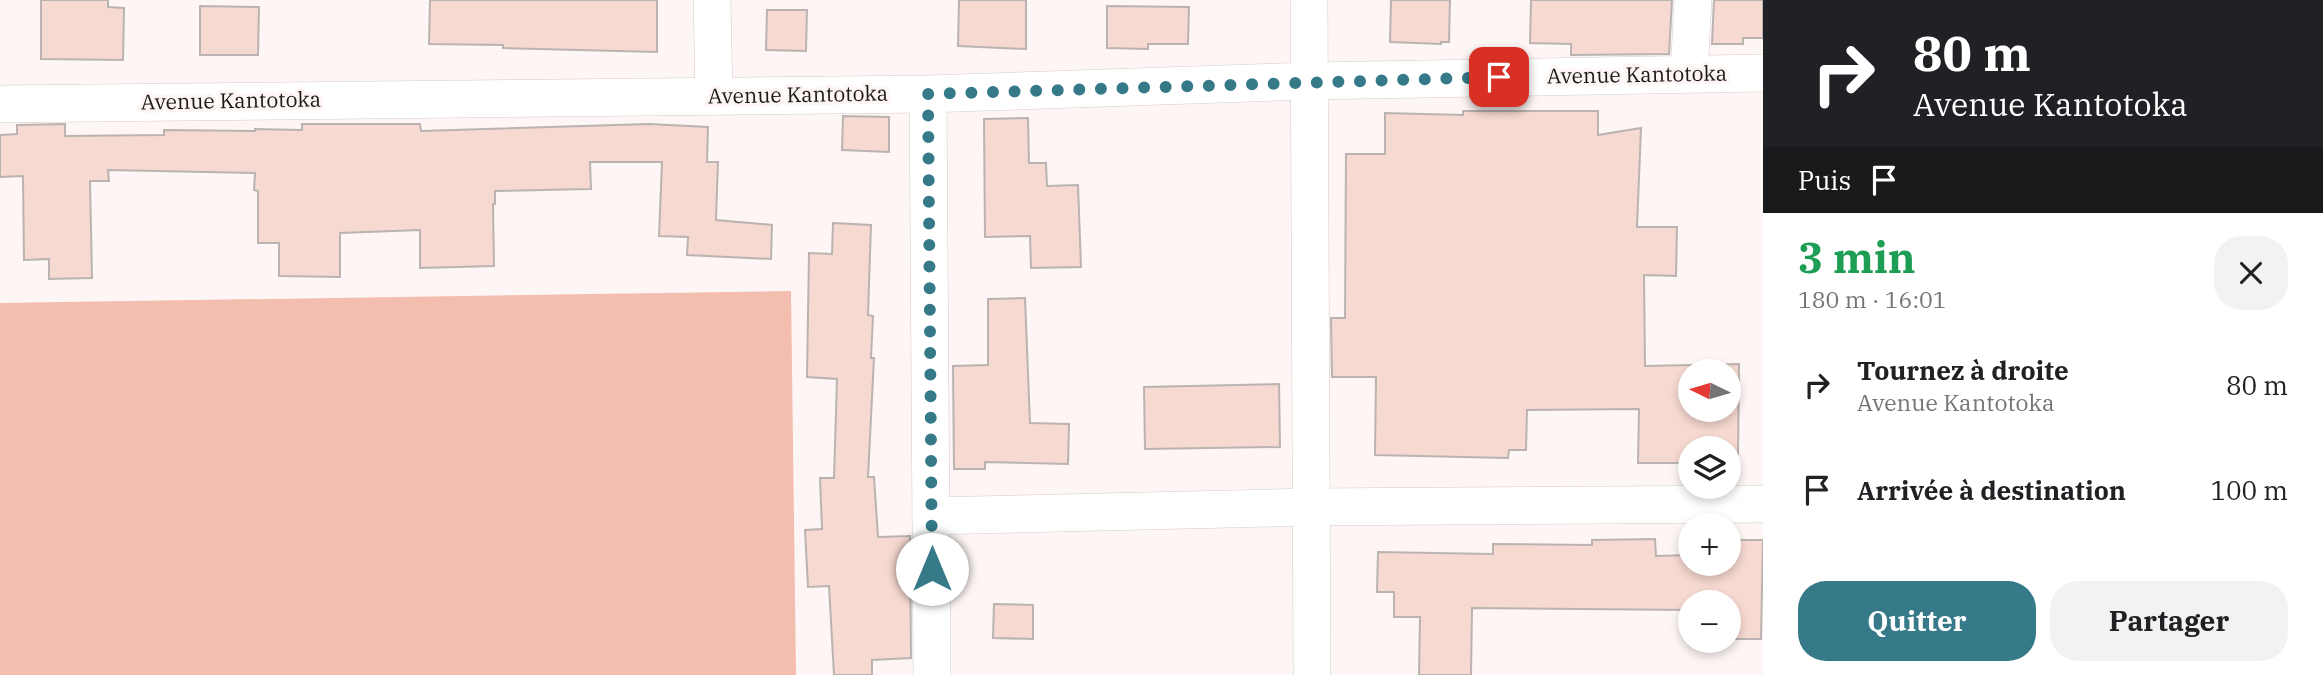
<!DOCTYPE html>
<html lang="fr">
<meta charset="utf-8">
<style>
:root{--surface:#fff;--page:#f2f2f2;--text:#202124;--muted:#757577;--accent:#367a8a}
body{margin:0;font-family:"IBM Plex Serif",serif;background:var(--page);color:var(--text);height:100vh;display:flex;flex-direction:column;font-size:26px;white-space:nowrap}
*{box-sizing:border-box;margin:0}
p{font-size:23px;color:var(--muted)}
.icon{flex:none;width:38px;height:38px;fill:none;stroke:currentColor;stroke-width:2;stroke-linecap:round;stroke-linejoin:round}
.map{position:relative;flex:1;overflow:hidden}
.drawer{display:flex;flex-direction:column;background:var(--surface);width:560px}
.drawer>*{flex:none}
.top-card{background:#202124;color:#fff;overflow:hidden}
.needle{width:46px;rotate:275deg}
.buttons{position:absolute;left:1678px;top:359px;display:grid;gap:14px}
.buttons a{display:grid;place-items:center;width:63px;height:63px;border-radius:50%;background:var(--surface);box-shadow:0 4px 10px #0003;font-size:35px}
.pin{position:absolute;display:grid;place-items:center;width:60px;height:60px;color:#fff;margin:-30px;border-radius:14px;box-shadow:0 4px 10px #0006}
.me{position:absolute;width:77px;margin:-38px;rotate:0deg;stroke-linejoin:round;filter:drop-shadow(0 0 5px #0008)}
.turn{display:flex;align-items:center;gap:24px;height:147px;padding:0 35px;font-size:32px}
.turn .icon{width:91px;height:91px;stroke-width:2.5}
.turn b{display:block;font-size:49px;line-height:60px}
.then{display:flex;align-items:center;height:66px;padding:0 35px;background:#0003;gap:14px;font-size:26px}
.round{display:grid;place-items:center;flex:none;width:74px;height:74px;border-radius:28px;background:var(--page)}
.summary{display:flex;align-items:center;justify-content:space-between;height:119px;padding:0 35px}
h1{font-size:42px;font-weight:800;line-height:52px;color:#1e9e55}
.primary-button{display:flex;gap:14px;margin-top:auto;padding:14px 35px}
.primary-button a{flex:1;height:80px;border-radius:28px;background:var(--accent);color:#fff;font-size:28px;font-weight:800;line-height:80px;text-align:center}
.primary-button a+a{background:var(--page);color:var(--text)}
ul{padding:0;list-style:none}
li{display:flex;align-items:center;gap:21px;height:105px;padding:0 35px}
li div{flex:1}
li b{display:block;font-size:26px}
li em{font-style:normal}
main{display:flex;flex:1;min-height:0}
.map>svg:first-child{display:block}
</style>
<main>
<div class="map">
<svg width="1763" height="675" viewBox="0 0 1763 675">
<rect width="100%" height="100%" fill="#fdf6f4"/>
<path fill="#f3bdaf" d="M 791,291 L 796,675 L 0,675 L 0,303 Z"/>
<g fill="#f6d9d1" stroke="#bab3b1" stroke-width="2" fill-rule="evenodd">
<path d="M 41,0 L 108,0 L 108,7 L 124,8 L 123,60 L 41,59 Z"/>
<path d="M 430,0 L 657,0 L 657,52 L 503,48 L 503,45 L 429,44 Z"/>
<path d="M 959,0 L 1026,0 L 1026,49 L 958,46 Z"/>
<path d="M 1391,0 L 1450,0 L 1449,42 L 1441,42 L 1441,44 L 1390,42 Z"/>
<path d="M 1531,0 L 1672,0 L 1669,54 L 1571,55 L 1571,44 L 1530,43 Z"/>
<path d="M 1714,0 L 1763,0 L 1763,38 L 1743,38 L 1743,44 L 1712,44 Z"/>
<path d="M 200,6 L 259,7 L 258,55 L 200,55 Z"/>
<path d="M 1107,6 L 1189,7 L 1188,44 L 1148,44 L 1148,49 L 1107,48 Z"/>
<path d="M 767,10 L 807,10 L 806,51 L 766,50 Z"/>
<path d="M 1463,111 L 1598,111 L 1598,135 L 1641,128 L 1637,227 L 1677,227 L 1676,276 L 1644,275 L 1645,366 L 1739,364 L 1738,459 L 1729,459 L 1729,448 L 1690,448 L 1690,463 L 1638,463 L 1639,409 L 1527,410 L 1526,450 L 1509,450 L 1508,458 L 1375,455 L 1376,377 L 1332,377 L 1331,318 L 1345,318 L 1346,154 L 1385,154 L 1385,113 L 1463,115 ZM 1690,371 L 1729,371 L 1729,410 L 1690,410 Z"/>
<path d="M 843,116 L 889,117 L 889,152 L 842,150 Z"/>
<path d="M 1028,118 L 1029,163 L 1046,163 L 1047,186 L 1078,185 L 1081,267 L 1031,268 L 1030,236 L 985,237 L 984,119 Z"/>
<path d="M 65,124 L 65,136 L 164,135 L 164,130 L 255,131 L 255,129 L 302,130 L 302,124 L 420,124 L 421,131 L 649,124 L 708,127 L 707,162 L 718,162 L 716,220 L 772,225 L 771,259 L 687,255 L 688,237 L 659,236 L 662,162 L 590,162 L 591,189 L 495,191 L 495,204 L 493,204 L 494,266 L 420,268 L 420,230 L 340,233 L 340,277 L 279,276 L 279,243 L 258,243 L 258,191 L 254,190 L 255,173 L 108,170 L 109,181 L 90,181 L 92,278 L 49,279 L 49,259 L 24,260 L 23,176 L 0,177 L 0,135 L 17,134 L 17,125 Z"/>
<path d="M 833,223 L 871,225 L 868,315 L 873,316 L 871,358 L 874,358 L 868,477 L 874,477 L 878,537 L 910,536 L 911,658 L 872,660 L 872,675 L 834,675 L 829,586 L 808,587 L 805,530 L 822,529 L 820,478 L 834,478 L 837,379 L 807,377 L 809,253 L 832,254 Z"/>
<path d="M 1025,298 L 1030,423 L 1069,424 L 1068,464 L 985,462 L 985,469 L 954,469 L 953,366 L 988,365 L 988,299 Z"/>
<path d="M 1279,384 L 1280,447 L 1145,449 L 1144,387 Z"/>
<path d="M 1655,539 L 1656,556 L 1690,555 L 1690,564 L 1729,564 L 1729,540 L 1763,540 L 1761,639 L 1729,639 L 1729,602 L 1690,602 L 1690,610 L 1472,608 L 1471,675 L 1419,675 L 1420,617 L 1394,617 L 1394,592 L 1377,592 L 1378,552 L 1493,554 L 1493,544 L 1592,545 L 1592,540 Z"/>
<path d="M 994,604 L 1033,605 L 1033,639 L 993,638 Z"/>
</g>
<g fill="none" stroke-linecap="round" stroke-linejoin="round">
<defs>
<g id="minor">
<path d="M 712,0 L 714,96"/>
<path d="M 1309,0 L 1312,675"/>
<path d="M 1689,74 L 1693,0"/>
<path d="M 928,94 L 932,675"/>
<path d="M 0,104 L 928,94 L 1309,81 L 1763,73"/>
<path d="M 931,516 L 1310,507 L 1763,504"/>
</g>
</defs>
<use href="#minor" stroke="#d3cbc9" stroke-width="38"/>
<use href="#minor" stroke="#fff" stroke-width="37"/>
</g>
<g fill="none" stroke-linecap="round" stroke-linejoin="round">
<path stroke="#367a8a" stroke-width="12" stroke-dasharray="0 21.6" d="M 932,569 L 928,94 L 1499,77"/>
</g>
<g text-anchor="middle" stroke-width="7" stroke-linejoin="round" paint-order="stroke">
<g font-size="21" fill="#1c1919" stroke="#fdf6f4">
<text transform="translate(1637 75) rotate(-1)" y="7">Avenue Kantotoka</text>
<text transform="translate(798 95) rotate(-1)" y="7">Avenue Kantotoka</text>
<text transform="translate(231 101) rotate(-1)" y="7">Avenue Kantotoka</text>
</g>
</g>
</svg>
<div class="buttons">
<a><svg class="needle" viewBox="-14 -14 28 28"><path d="M0-13l5 13h-10z" fill="#e53935"/><path d="M0 13l5-13h-10z" fill="#757577"/></svg></a>
<a><svg class="icon" aria-label="layers" viewBox="0 0 24 24"><path d="M12 4l9 5-9 5-9-5zM3 14l9 5 9-5"/></svg></a>
<a>+</a>
<a>−</a>
</div>
<div class="pin" style="left:1499px;top:77px;background:#d93025"><svg class="icon" aria-label="arrive" viewBox="0 0 24 24"><path d="M6 21V4h12l-3 4 3 4H6"/></svg></div>
<svg class="me" style="left:932px;top:569px" viewBox="-20 -20 40 40"><circle r="19" fill="#fff"/><path d="M0-13L10 11 0 6-10 11z" fill="#367a8a"/></svg>
</div>
<section class="drawer">
<div class="top-card">
<div class="turn"><svg class="icon" aria-label="right" viewBox="0 0 24 24"><path d="M7 20v-9h11M14 6l5 5-5 5"/></svg><div><b>80 m</b>Avenue Kantotoka</div></div>
<div class="then">Puis<svg class="icon" aria-label="arrive" viewBox="0 0 24 24"><path d="M6 21V4h12l-3 4 3 4H6"/></svg></div>
</div>
<div class="summary"><div><h1>3 min</h1><p>180 m · 16:01</p></div><a class="round"><svg class="icon" aria-label="close" viewBox="0 0 24 24"><path d="M6 6l12 12M18 6L6 18"/></svg></a></div>
<ul>
<li><svg class="icon" aria-label="right" viewBox="0 0 24 24"><path d="M7 20v-9h11M14 6l5 5-5 5"/></svg><div><b>Tournez à droite</b><p>Avenue Kantotoka</p></div><em>80 m</em></li>
<li><svg class="icon" aria-label="arrive" viewBox="0 0 24 24"><path d="M6 21V4h12l-3 4 3 4H6"/></svg><div><b>Arrivée à destination</b></div><em>100 m</em></li>
</ul>
<div class="primary-button"><a>Quitter</a><a>Partager</a></div>
</section>
</main>
